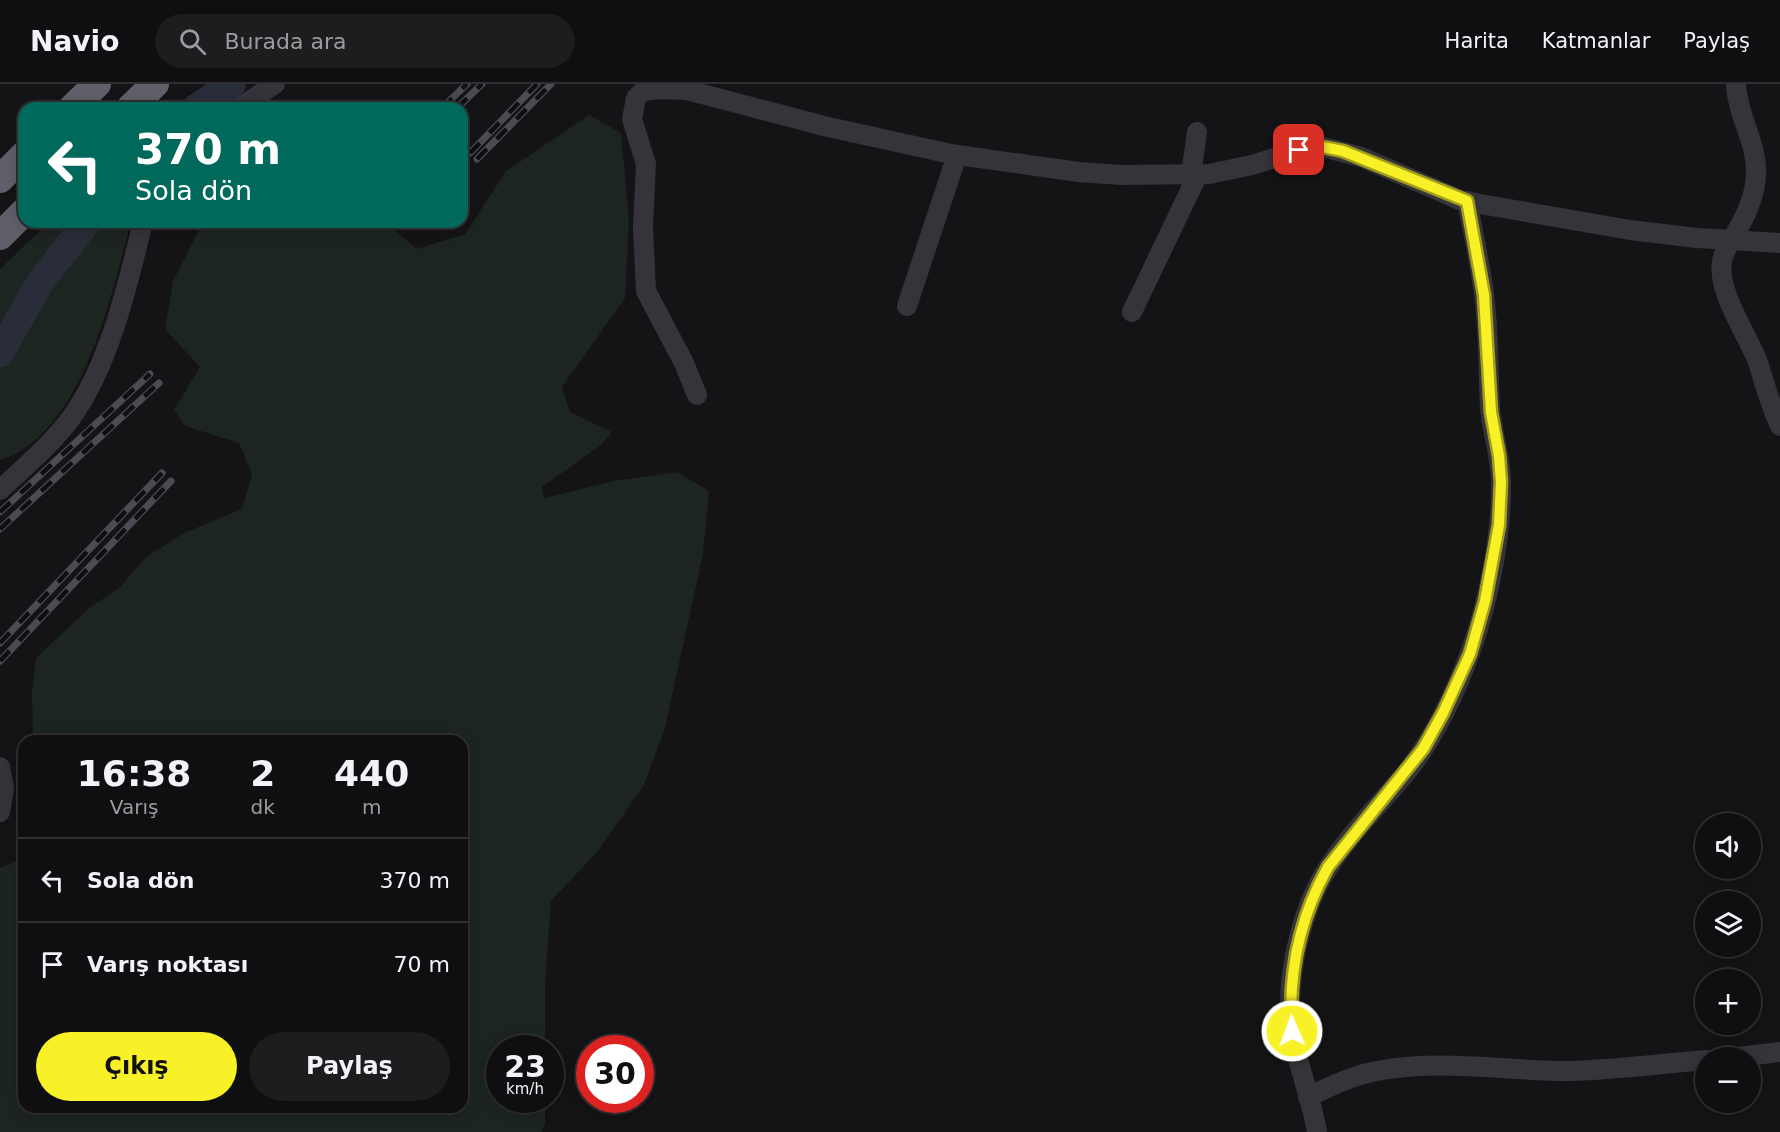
<!DOCTYPE html>
<html lang="tr">
<meta charset="utf-8">
<style>
:root{--surface:#0f0e10;--page:#1d1c1e;--text:#f1f3f6;--muted:#9b9c9f;--line:#2f2e30;--accent:#f9f127}
body{margin:0;font-family:"DejaVu Sans",sans-serif;background:var(--page);color:var(--text);height:100vh;display:flex;flex-direction:column;font-size:22px;white-space:nowrap}
*{box-sizing:border-box;margin:0}
p{font-size:20px;color:var(--muted)}
.icon{flex:none;width:33px;height:33px;fill:none;stroke:currentColor;stroke-width:2;stroke-linecap:round;stroke-linejoin:round}
.map{position:relative;flex:1;overflow:hidden}
.panel{position:absolute;left:18px;top:651px;width:450px;height:378px;display:flex;flex-direction:column;background:var(--surface);border-radius:18px;box-shadow:0 3px 15px #0003,0 0 0 2px var(--line)}
.panel>*{flex:none}
.hud{position:absolute;left:18px;top:18px;width:450px;height:126px;border-radius:18px;box-shadow:0 3px 15px #0003,0 0 0 2px var(--line);background:#00695c;color:#fff;overflow:hidden}
.controls{position:absolute;left:1695px;top:729px;display:grid;gap:12px}
.controls a{display:grid;place-items:center;width:66px;height:66px;border-radius:50%;background:var(--surface);box-shadow:0 3px 15px #0003,0 0 0 2px var(--line);font-size:30px}
.speed{position:absolute;left:486px;top:951px;display:flex;gap:12px;font-size:30px;font-weight:700;text-align:center}
.speed>*{display:grid;place-content:center;width:78px;height:78px;border-radius:50%;background:var(--surface);box-shadow:0 3px 15px #0003,0 0 0 2px var(--line);line-height:1}
.speed small{font-size:15px;font-weight:400}
.speed .limit{border:9px solid #d22;background:#fff;color:#111}
.pin{position:absolute;display:grid;place-items:center;width:51px;height:51px;color:#fff;margin:-26px;border-radius:12px;box-shadow:0 3px 9px #0006}
.me{position:absolute;width:66px;margin:-33px;rotate:358deg;stroke-linejoin:round;filter:drop-shadow(0 0 4px #0008)}
.turn{display:flex;align-items:center;gap:21px;height:126px;padding:0 18px;font-size:27px}
.turn .icon{width:78px;height:78px;stroke-width:2.5}
.turn b{display:block;font-size:42px;line-height:51px}
.eta{display:flex;justify-content:space-evenly;align-items:center;height:102px;text-align:center}
.eta b{font-size:36px;font-weight:600;line-height:42px}
.primary-button{display:flex;gap:12px;margin-top:auto;padding:12px 18px}
.primary-button a{flex:1;height:69px;border-radius:36px;background:var(--accent);color:#111;font-size:24px;font-weight:600;line-height:69px;text-align:center}
.primary-button a+a{background:var(--page);color:var(--text)}
ul{padding:0;list-style:none}
li{display:flex;align-items:center;gap:18px;height:84px;padding:0 18px;border-top:2px solid var(--line)}
li div{flex:1}
li b{display:block;font-size:22px}
li em{font-style:normal}
header{display:flex;align-items:center;gap:36px;box-sizing:border-box;height:84px;padding:0 30px;background:var(--surface);border-bottom:2px solid var(--line)}
header strong{font-size:28px}
nav{display:flex;gap:33px;margin-inline-start:auto;font-size:21px}
.search{width:420px;height:54px;background:var(--page);display:flex;align-items:center;gap:15px;box-sizing:border-box;padding:0 21px;border-radius:33px;color:var(--muted);font-size:22px}
.map>svg:first-child{display:block}
</style>
<header>
<strong>Navio</strong>
<div class="search"><svg class="icon" aria-label="search" viewBox="0 0 24 24"><circle cx="10" cy="10" r="6"/><path d="M15 15l6 6"/></svg>Burada ara</div>
<nav><a>Harita</a><a>Katmanlar</a><a>Paylaş</a></nav>
</header>
<div class="map">
<svg width="1780" height="1048" viewBox="0 0 1780 1048">
<rect width="100%" height="100%" fill="#141315"/>
<g fill="#1d2520">
<path d="M 589,31 L 621,49 L 629,135 L 625,214 L 562,303 L 570,328 L 612,348 L 601,361 L 542,403 L 544,414 L 614,397 L 677,388 L 709,407 L 703,470 L 665,644 L 644,701 L 598,767 L 551,817 L 545,901 L 545,964 L 500,964 L 500,1016 L 545,1016 L 545,1039 L 542,1048 L 0,1048 L 0,784 L 16,777 L 24,763 L 24,1023 L 462,1023 L 462,657 L 33,657 L 32,608 L 36,574 L 88,525 L 119,504 L 146,473 L 184,449 L 242,425 L 252,390 L 239,359 L 185,342 L 174,326 L 200,283 L 165,245 L 173,197 L 203,138 L 385,138 L 417,165 L 465,150 L 506,87 Z"/>
<path d="M 49,138 L 131,138 C 111,212 82,351 0,376 L 0,185 Z"/>
</g>
<g fill="none" stroke-linecap="round" stroke-linejoin="round">
<g stroke="#292d39" stroke-width="28">
<path d="M 196,24 L 232,0"/>
<path d="M 0,269 L 39,200 L 87,138"/>
</g>
<g stroke="#35343a" stroke-width="20">
<path d="M 1736,0 C 1737,31 1757,58 1756,89 C 1756,108 1747,129 1738,145 C 1732,156 1723,166 1722,178 C 1717,209 1749,252 1759,281 C 1765,302 1771,322 1780,342"/>
<path d="M 239,24 L 275,0"/>
<path d="M 1191,91 L 1197,48"/>
<path d="M 907,222 L 957,71"/>
<path d="M 1132,228 L 1198,90"/>
<path d="M 697,311 L 684,279 L 646,207 L 643,143 L 646,80 L 632,35 L 636,14 L 643,7 L 660,5 L 687,6 L 824,42 L 951,70 L 1078,88 L 1121,91 L 1209,90 L 1252,81 L 1300,66 L 1323,63 L 1361,73 L 1460,116 L 1486,121 L 1630,146 L 1697,154 L 1780,159"/>
<path d="M 0,406 C 24,383 51,361 71,334 C 109,282 128,200 143,138"/>
<path d="M 0,683 L 4,704 L 0,728"/>
<path d="M 1730,974 L 1780,968"/>
<path d="M 1308,1013 C 1329,1003 1349,993 1372,988 C 1436,974 1504,987 1569,987 C 1614,986 1660,980 1706,976"/>
<path d="M 1317,1048 C 1310,1007 1292,969 1290,927 C 1289,881 1303,822 1328,784 C 1352,746 1386,715 1413,680 C 1437,647 1456,607 1470,569 C 1488,520 1502,451 1501,398 C 1501,373 1492,349 1490,324 C 1488,286 1489,248 1484,210 C 1480,179 1473,148 1467,117"/>
</g>
<g stroke="#60606b" stroke-width="28">
<path d="M 72,24 L 97,0"/>
<path d="M 130,24 L 155,0"/>
<path d="M 0,95 L 24,71"/>
<path d="M 0,152 L 24,128"/>
</g>
<defs>
<g id="rail">
<path d="M 442,24 L 467,0"/>
<path d="M 457,24 L 482,0"/>
<path d="M 470,69 L 537,0"/>
<path d="M 477,75 L 551,0"/>
<path d="M 0,428 L 150,290"/>
<path d="M 0,445 L 159,299"/>
<path d="M 0,559 L 162,389"/>
<path d="M 0,577 L 171,397"/>
</g>
</defs>
<use href="#rail" stroke="#4b4b53" stroke-width="7"/>
<use href="#rail" stroke="#0f0e10" stroke-width="4.5" stroke-dasharray="14" stroke-linecap="butt"/>
</g>
<g fill="none" stroke-linecap="round" stroke-linejoin="round">
<defs>
<path id="route" d="M 1292,947 C 1288,889 1300,833 1328,783 L 1423,665 L 1443,629 L 1470,570 L 1485,517 L 1499,441 L 1501,398 L 1499,372 L 1491,328 L 1484,211 L 1467,117 L 1343,67 L 1323,63 L 1299,66"/>
</defs>
<use href="#route" stroke="#a29d19" stroke-width="15"/>
<use href="#route" stroke="#f9f127" stroke-width="10"/>
</g>
</svg>
<div class="controls">
<a><svg class="icon" aria-label="sound" viewBox="0 0 24 24"><path d="M4 9h4l5-4v14l-5-4H4zM17 9q2 3 0 6"/></svg></a>
<a><svg class="icon" aria-label="layers" viewBox="0 0 24 24"><path d="M12 4l9 5-9 5-9-5zM3 14l9 5 9-5"/></svg></a>
<a>+</a>
<a>−</a>
</div>
<div class="speed"><div>23<small>km/h</small></div><div class="limit">30</div></div>
<div class="pin" style="left:1299px;top:66px;background:#d93025"><svg class="icon" aria-label="arrive" viewBox="0 0 24 24"><path d="M6 21V4h12l-3 4 3 4H6"/></svg></div>
<svg class="me" style="left:1292px;top:947px" viewBox="-20 -20 40 40"><circle r="17" fill="#f9f127" stroke="#fff" stroke-width="3"/><path d="M0-11L8 9 0 5-8 9z" fill="#fff"/></svg>
<div class="hud">
<div class="turn"><svg class="icon" aria-label="left" viewBox="0 0 24 24"><path d="M17 20v-9H6M10 6l-5 5 5 5"/></svg><div><b>370 m</b>Sola dön</div></div>
</div>
<section class="panel">
<div class="eta">
<div><b>16:38</b><p>Varış</p></div>
<div><b>2</b><p>dk</p></div>
<div><b>440</b><p>m</p></div>
</div>
<ul>
<li><svg class="icon" aria-label="left" viewBox="0 0 24 24"><path d="M17 20v-9H6M10 6l-5 5 5 5"/></svg><div><b>Sola dön</b></div><em>370 m</em></li>
<li><svg class="icon" aria-label="arrive" viewBox="0 0 24 24"><path d="M6 21V4h12l-3 4 3 4H6"/></svg><div><b>Varış noktası</b></div><em>70 m</em></li>
</ul>
<div class="primary-button"><a>Çıkış</a><a>Paylaş</a></div>
</section>
</div>
